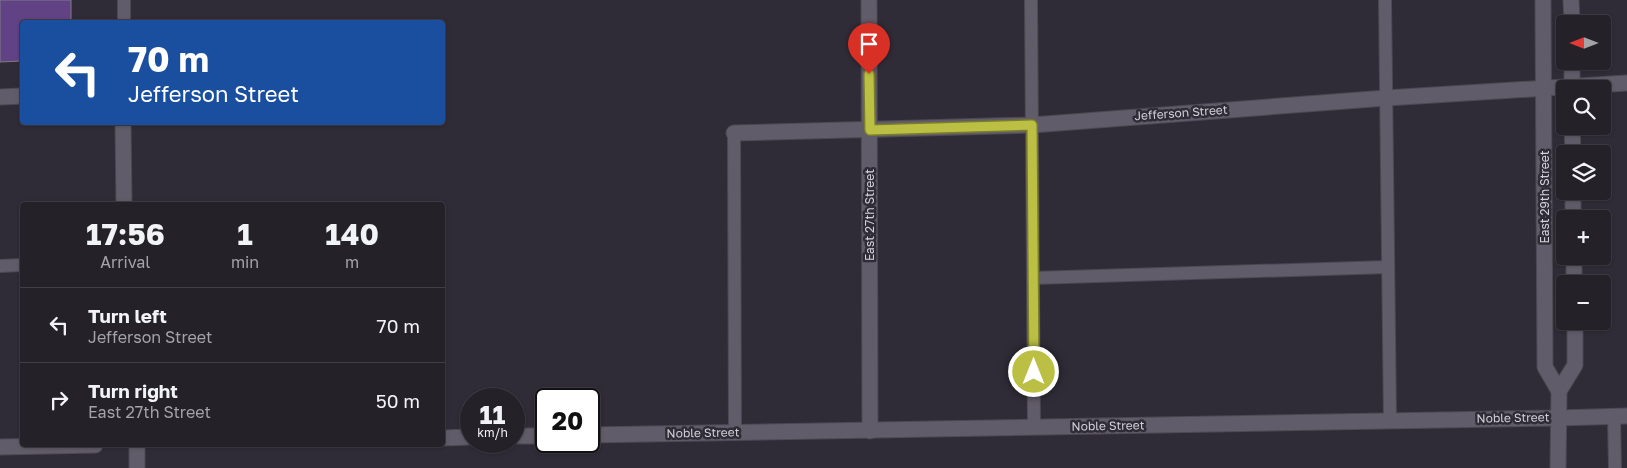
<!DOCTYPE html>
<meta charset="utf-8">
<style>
:root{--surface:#242129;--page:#2c2931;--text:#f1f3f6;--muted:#a3a3a8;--line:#413e46}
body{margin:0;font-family:"Golos Text",sans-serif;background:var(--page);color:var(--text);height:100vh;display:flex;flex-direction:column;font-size:19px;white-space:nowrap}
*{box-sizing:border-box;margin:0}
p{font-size:16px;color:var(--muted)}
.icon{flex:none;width:28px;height:28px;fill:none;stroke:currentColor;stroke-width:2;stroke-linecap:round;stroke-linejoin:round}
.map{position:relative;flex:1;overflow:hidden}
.drawer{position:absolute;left:20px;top:202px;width:425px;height:245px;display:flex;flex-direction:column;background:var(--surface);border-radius:5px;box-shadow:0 1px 4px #0004,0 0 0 1px var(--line)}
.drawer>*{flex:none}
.banner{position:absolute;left:20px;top:20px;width:425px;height:105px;border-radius:5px;box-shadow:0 1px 4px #0004,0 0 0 1px var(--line);background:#1a4fa0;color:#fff;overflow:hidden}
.needle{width:32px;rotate:270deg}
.tools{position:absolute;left:1556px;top:15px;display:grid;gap:10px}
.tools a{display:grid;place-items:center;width:55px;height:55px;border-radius:5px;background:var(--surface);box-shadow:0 1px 4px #0004,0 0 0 1px var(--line);font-size:25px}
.speed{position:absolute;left:460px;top:388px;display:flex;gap:10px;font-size:25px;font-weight:700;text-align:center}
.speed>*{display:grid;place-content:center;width:65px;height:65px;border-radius:50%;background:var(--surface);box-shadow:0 1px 4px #0004,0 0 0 1px var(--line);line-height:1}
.speed small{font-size:12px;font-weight:400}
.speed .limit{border:2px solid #111;border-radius:8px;background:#fff;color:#111}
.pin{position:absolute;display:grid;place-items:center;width:42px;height:42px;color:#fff;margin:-51px -21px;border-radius:50% 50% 50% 0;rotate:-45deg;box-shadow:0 0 5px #0007}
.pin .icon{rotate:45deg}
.me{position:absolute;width:55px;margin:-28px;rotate:0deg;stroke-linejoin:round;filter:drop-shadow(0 0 4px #0008)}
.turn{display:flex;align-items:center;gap:18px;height:105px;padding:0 25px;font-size:22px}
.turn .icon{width:65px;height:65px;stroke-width:2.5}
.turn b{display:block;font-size:35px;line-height:42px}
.eta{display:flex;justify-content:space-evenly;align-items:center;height:85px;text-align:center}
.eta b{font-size:30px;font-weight:700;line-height:35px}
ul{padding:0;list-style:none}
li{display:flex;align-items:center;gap:15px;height:75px;padding:0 25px;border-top:1px solid var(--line)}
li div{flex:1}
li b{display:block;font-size:19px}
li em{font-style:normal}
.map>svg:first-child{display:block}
</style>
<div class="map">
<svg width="1627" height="468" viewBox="0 0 1627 468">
<rect width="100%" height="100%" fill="#302c37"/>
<path fill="#614385" stroke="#7f7a87" d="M 0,0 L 71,0 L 71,22 L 22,22 L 22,61 L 0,62 Z"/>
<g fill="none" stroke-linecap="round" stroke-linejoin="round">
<defs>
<g id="lane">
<path d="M 1031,0 L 1034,427"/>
<path d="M 1385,0 L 1390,420"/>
<path d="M 124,22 L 124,0"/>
<path d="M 734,133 L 735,433"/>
<path d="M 0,266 L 22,265"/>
<path d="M 1033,278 L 1388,267"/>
<path d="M 1614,416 L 1615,468"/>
</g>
<g id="street">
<path d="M 0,97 L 22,96"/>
<path d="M 123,122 L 124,205"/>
<path d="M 734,133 L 1032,125 L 1386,98 L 1627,83"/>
<path d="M 1558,418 L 1627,416"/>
<path d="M 137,468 L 137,445"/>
</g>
<g id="secondary">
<path d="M 869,0 L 870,431"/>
<path d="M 1543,0 L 1545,367 L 1559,391"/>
<path d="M 1571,0 L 1572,24"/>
<path d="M 1572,61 L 1572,89"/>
<path d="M 1572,126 L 1573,154"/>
<path d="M 1573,191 L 1573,219"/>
<path d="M 1574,256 L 1574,284"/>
<path d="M 589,435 L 1558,418"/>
<path d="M 514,436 L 546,436"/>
<path d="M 442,438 L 471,437"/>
<path d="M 0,447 L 95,445"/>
<path d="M 1558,468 L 1559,391 L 1575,365 L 1575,321"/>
</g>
</defs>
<use href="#lane" stroke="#4c4952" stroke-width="14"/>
<use href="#street" stroke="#4c4952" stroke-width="17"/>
<use href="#secondary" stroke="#4c4952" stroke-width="17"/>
<use href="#lane" stroke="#615c69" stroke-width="12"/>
<use href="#street" stroke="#615c69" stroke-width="15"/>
<use href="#secondary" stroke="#615c69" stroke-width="15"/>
</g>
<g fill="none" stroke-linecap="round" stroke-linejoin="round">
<defs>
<path id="route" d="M 869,74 L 870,130 L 1032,125 L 1034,372"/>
</defs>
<use href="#route" stroke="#7a7d2c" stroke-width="12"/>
<use href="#route" stroke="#bbc044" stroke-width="9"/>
</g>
<g text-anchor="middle" stroke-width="5" stroke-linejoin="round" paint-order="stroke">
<g font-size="12" fill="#d2d0d7" stroke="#302c37">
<text transform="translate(1181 113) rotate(-4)" y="4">Jefferson Street</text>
<text transform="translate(1545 197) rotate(-90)" y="4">East 29th Street</text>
<text transform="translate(870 215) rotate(-90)" y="4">East 27th Street</text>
<text transform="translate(1513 418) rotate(-1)" y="4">Noble Street</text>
<text transform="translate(1108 426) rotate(-1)" y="4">Noble Street</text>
<text transform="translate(703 433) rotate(-1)" y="4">Noble Street</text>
</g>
</g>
</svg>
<div class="tools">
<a><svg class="needle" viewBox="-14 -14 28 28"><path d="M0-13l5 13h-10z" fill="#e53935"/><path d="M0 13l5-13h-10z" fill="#a3a3a8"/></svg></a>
<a><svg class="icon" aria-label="search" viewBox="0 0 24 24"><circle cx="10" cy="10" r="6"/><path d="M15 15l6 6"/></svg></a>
<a><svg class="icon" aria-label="layers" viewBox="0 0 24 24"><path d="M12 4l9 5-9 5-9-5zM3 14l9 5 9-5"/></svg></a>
<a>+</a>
<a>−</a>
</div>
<div class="speed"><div>11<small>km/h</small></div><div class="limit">20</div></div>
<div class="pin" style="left:869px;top:74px;background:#d93025"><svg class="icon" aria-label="arrive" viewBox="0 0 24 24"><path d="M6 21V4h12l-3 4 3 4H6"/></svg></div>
<svg class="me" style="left:1034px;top:372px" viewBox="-20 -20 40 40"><circle r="17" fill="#bbc044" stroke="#fff" stroke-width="3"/><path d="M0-11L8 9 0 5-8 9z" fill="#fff"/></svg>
<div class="banner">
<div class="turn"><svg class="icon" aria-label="left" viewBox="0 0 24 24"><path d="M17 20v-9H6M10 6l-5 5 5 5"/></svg><div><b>70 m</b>Jefferson Street</div></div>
</div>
<section class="drawer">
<div class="eta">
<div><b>17:56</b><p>Arrival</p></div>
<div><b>1</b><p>min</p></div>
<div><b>140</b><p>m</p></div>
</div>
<ul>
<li><svg class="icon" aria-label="left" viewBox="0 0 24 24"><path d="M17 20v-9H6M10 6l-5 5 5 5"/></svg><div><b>Turn left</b><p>Jefferson Street</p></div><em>70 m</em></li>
<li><svg class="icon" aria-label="right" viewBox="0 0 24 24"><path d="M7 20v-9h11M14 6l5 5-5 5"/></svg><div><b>Turn right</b><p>East 27th Street</p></div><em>50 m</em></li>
</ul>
</section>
</div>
